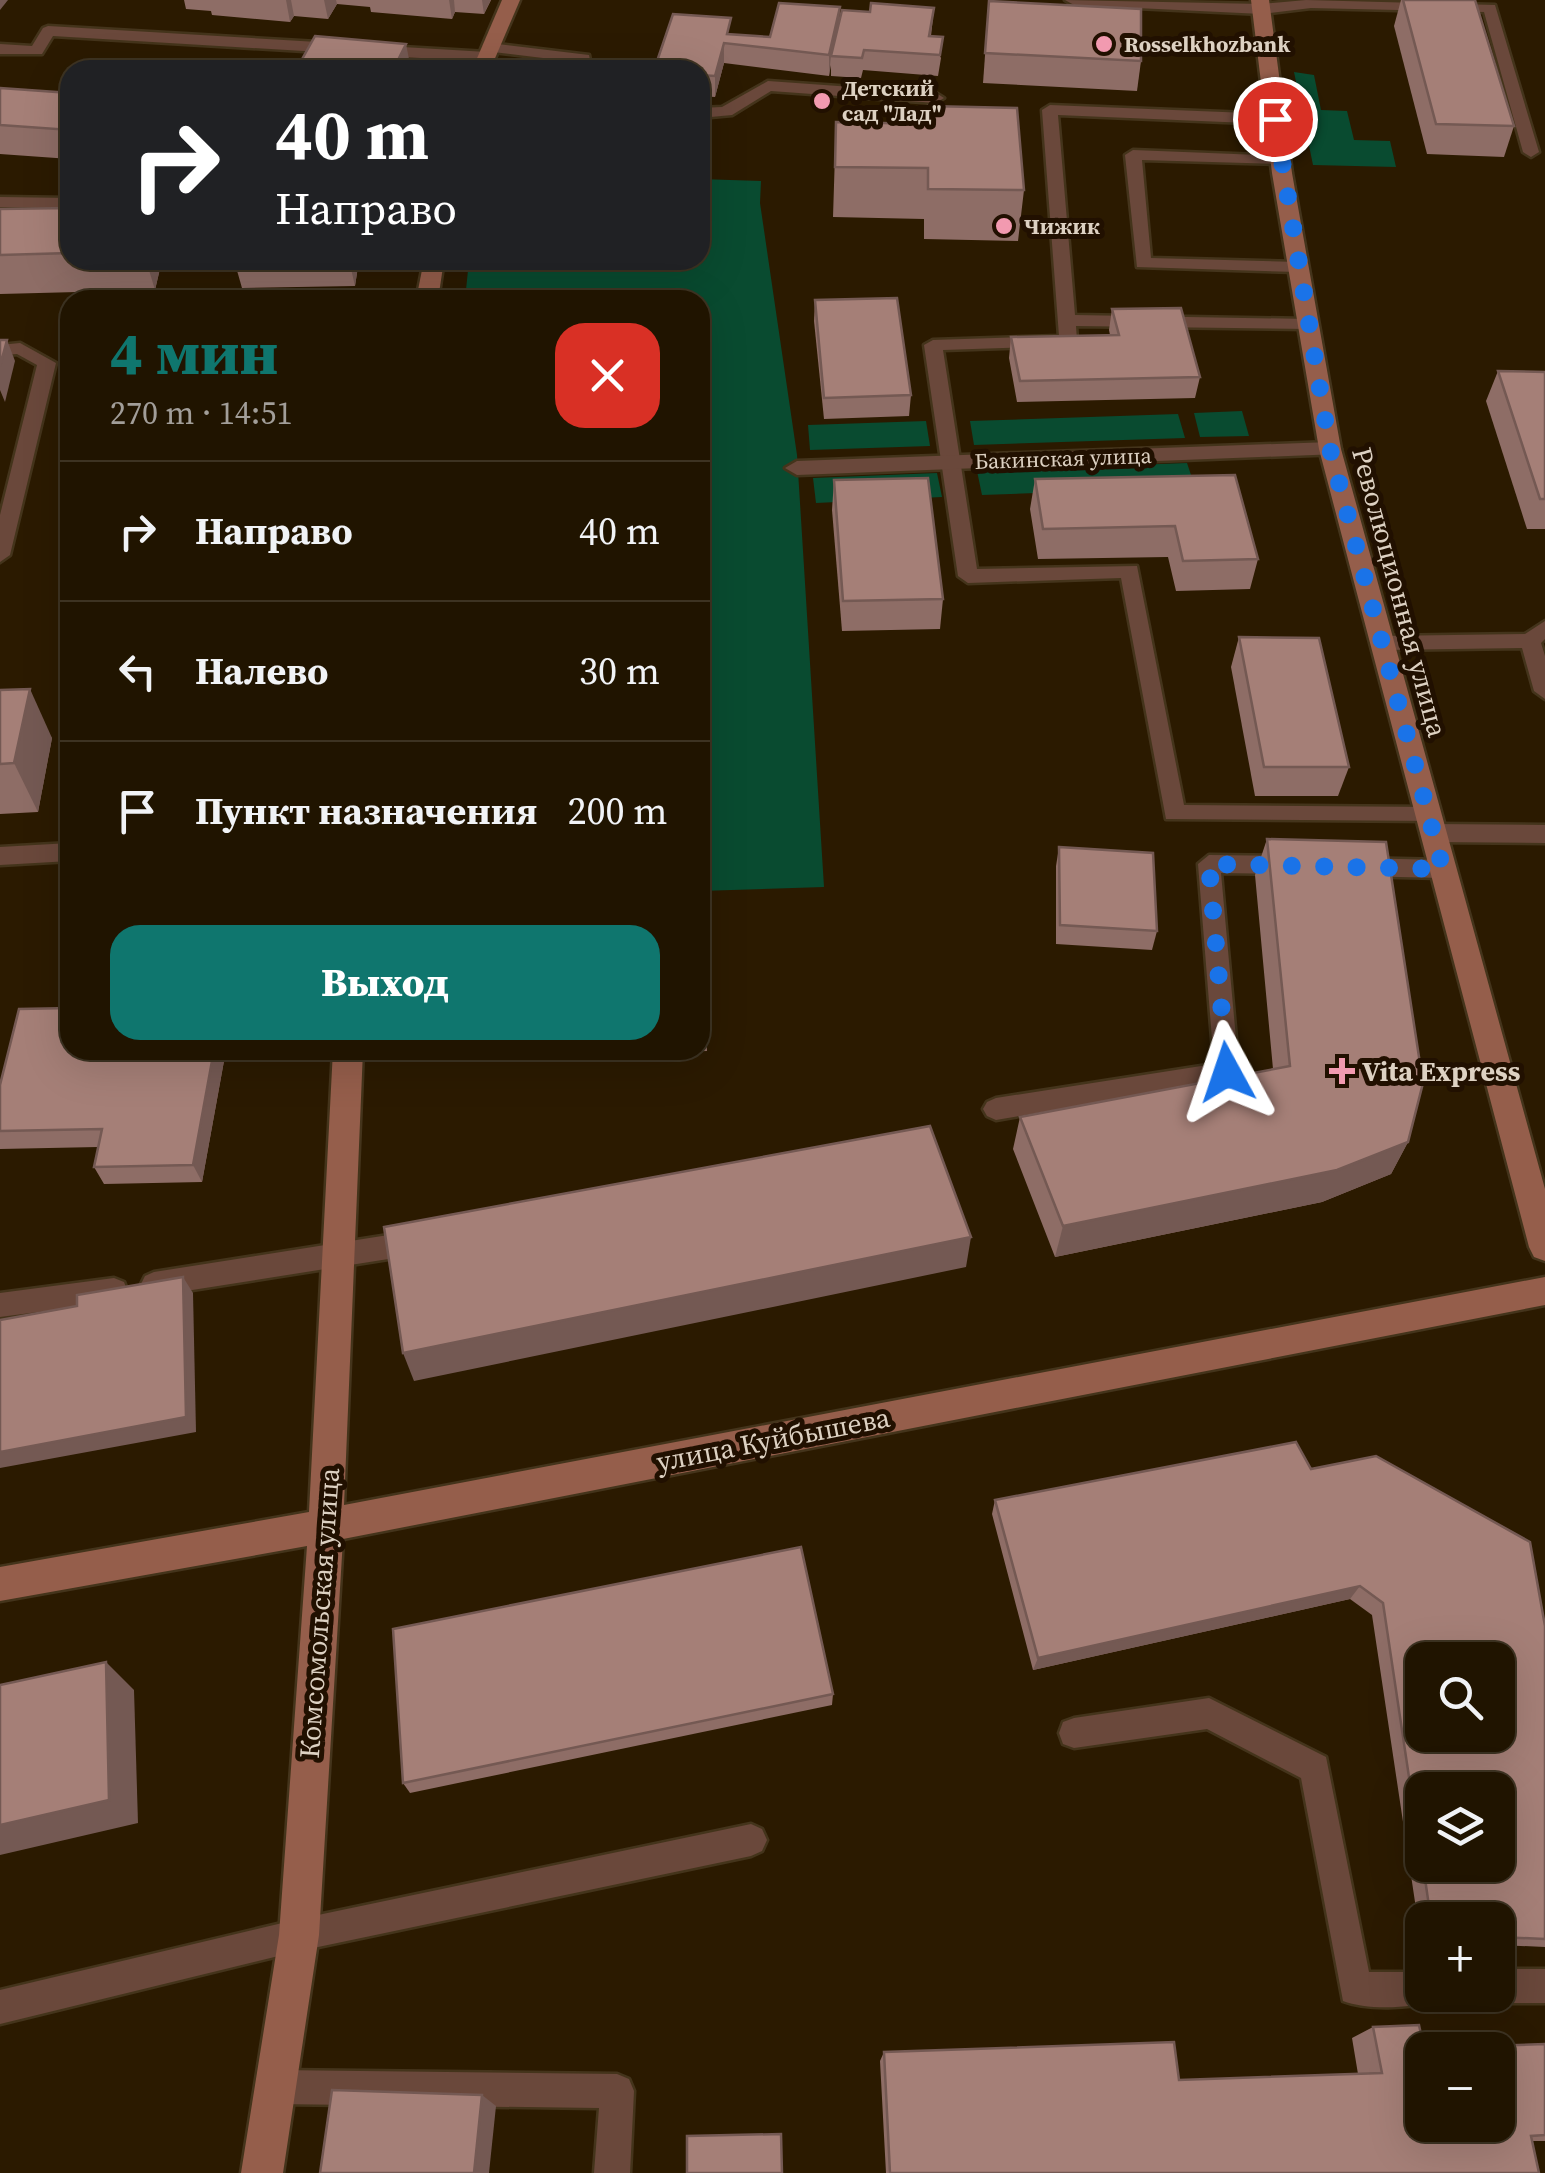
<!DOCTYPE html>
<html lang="ru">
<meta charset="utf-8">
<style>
:root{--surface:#201400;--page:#2d210f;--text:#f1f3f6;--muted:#a29e99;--line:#3d3322;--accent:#0f766e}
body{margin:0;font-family:"Source Serif 4",serif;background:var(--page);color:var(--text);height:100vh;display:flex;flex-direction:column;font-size:38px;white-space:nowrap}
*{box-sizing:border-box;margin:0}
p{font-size:32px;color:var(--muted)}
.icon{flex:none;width:55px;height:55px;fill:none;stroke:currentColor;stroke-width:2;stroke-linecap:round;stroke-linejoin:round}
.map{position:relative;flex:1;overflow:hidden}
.side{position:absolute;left:60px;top:290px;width:650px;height:770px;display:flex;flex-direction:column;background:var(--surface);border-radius:30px;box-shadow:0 10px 40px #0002,0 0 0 2px var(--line)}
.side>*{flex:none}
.hud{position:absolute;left:60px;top:60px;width:650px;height:210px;border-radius:30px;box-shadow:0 10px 40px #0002,0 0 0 2px var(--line);background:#202124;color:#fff;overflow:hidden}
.tools{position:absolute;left:1405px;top:1642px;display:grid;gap:20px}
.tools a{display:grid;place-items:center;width:110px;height:110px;border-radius:20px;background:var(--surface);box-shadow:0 10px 40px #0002,0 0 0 2px var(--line);font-size:50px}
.pin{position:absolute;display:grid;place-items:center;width:85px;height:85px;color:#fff;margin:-42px;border:5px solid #fff;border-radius:50%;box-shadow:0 2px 10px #0007}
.me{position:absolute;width:110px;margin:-55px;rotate:355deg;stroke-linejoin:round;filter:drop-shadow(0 0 8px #0008)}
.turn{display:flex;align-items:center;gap:35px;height:210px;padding:0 50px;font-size:45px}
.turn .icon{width:130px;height:130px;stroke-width:2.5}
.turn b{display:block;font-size:70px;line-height:85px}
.round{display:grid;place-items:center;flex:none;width:105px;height:105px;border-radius:30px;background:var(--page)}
.overview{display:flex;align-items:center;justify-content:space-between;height:170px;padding:0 50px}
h1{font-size:60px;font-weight:800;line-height:75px;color:var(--accent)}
.action{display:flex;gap:20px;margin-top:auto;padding:20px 50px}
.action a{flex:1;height:115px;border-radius:30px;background:var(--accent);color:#fff;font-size:40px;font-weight:800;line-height:115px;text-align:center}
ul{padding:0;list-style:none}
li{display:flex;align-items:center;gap:30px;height:140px;padding:0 50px;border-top:2px solid var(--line)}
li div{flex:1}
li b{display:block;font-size:38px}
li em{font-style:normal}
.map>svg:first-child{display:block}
</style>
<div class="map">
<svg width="1545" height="2173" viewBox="0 0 1545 2173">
<rect width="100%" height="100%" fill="#2b1a00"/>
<g fill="#094b30">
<path d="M 1294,72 L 1314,75 L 1321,110 L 1347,111 L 1354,140 L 1390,141 L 1396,167 L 1313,165 Z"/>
<path d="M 700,179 L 761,181 L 760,203 L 797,455 L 824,887 L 700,891 L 700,300 L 465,300 L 469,260 L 700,260 Z"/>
<path d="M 1242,411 L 1249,436 L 1200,437 L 1194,413 Z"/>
<path d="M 1178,414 L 1185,438 L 974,445 L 970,421 Z"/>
<path d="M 926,421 L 930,446 L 810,450 L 808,425 Z"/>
<path d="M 1187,463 L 1195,487 L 982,495 L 977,471 Z"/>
<path d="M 937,473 L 942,497 L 816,503 L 813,478 Z"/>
</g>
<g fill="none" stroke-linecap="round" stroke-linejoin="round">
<defs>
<g id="lane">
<path d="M 1306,0 L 1495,5 L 1539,152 L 1531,157 L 1523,152 L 1484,12 L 1311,8 L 1262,14 L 1254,9 L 1262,4 Z"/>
<path d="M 48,26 L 487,52 L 495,57 L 487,62 L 53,36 L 42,54 L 0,54 L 0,44 L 32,46 L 43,28 Z"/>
<path d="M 490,43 L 589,55 L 592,70 L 576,70 L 576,62 L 485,51 L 482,48 Z"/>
<path d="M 768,81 L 936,93 L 944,98 L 936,103 L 771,91 L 732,115 L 700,118 L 700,108 L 722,107 Z"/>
<path d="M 1050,105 L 1275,114 L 1283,119 L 1275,124 L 1058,115 L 1075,315 L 1308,319 L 1317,324 L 1308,329 L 1076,326 L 1077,341 L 1068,346 L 943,350 L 977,569 L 1137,566 L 1184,805 L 1429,807 L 1440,815 L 1437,821 L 1166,819 L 1121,578 L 968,583 L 958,576 L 924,345 L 933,340 L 1059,336 L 1042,110 Z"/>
<path d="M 1133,150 L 1287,156 L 1289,159 L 1281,164 L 1142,160 L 1151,258 L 1298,262 L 1307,267 L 1298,272 L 1137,267 L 1125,155 Z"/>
<path d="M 0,197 L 70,198 L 70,208 L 0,207 Z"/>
<path d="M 20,343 L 56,363 L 10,555 L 0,562 L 0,515 L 37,365 L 17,354 L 0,355 L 0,345 Z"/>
<path d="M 1545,621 L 1545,639 L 1541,643 L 1545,656 L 1545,699 L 1534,691 L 1522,648 L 1382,650 L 1372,643 L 1382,636 L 1525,634 Z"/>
<path d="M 1433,824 L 1545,825 L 1545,843 L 1433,842 L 1422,833 Z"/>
<path d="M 70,843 L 70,861 L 0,865 L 0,847 Z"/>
<path d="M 1209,855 L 1291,856 L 1302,865 L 1291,874 L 1221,873 L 1239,1072 L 1236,1079 L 996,1120 L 987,1116 L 983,1109 L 987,1102 L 996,1098 L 1214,1064 L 1198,864 Z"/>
<path d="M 1356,858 L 1443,860 L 1454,869 L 1443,878 L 1356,876 L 1345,867 Z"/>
<path d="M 420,1230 L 429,1234 L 433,1242 L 429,1250 L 420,1254 L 154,1296 L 145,1292 L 141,1284 L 145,1276 L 154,1272 Z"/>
<path d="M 114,1278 L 124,1282 L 127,1290 L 124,1298 L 114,1302 L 0,1317 L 0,1293 Z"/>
<path d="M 1209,1698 L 1326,1757 L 1369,1972 L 1422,1972 L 1422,1995 L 1436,1995 L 1434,2000 C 1411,2009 1366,2010 1343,2001 L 1301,1778 L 1207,1729 L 1074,1748 L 1063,1744 L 1059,1733 L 1063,1722 L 1074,1718 Z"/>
<path d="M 751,1824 L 762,1829 L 767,1840 L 762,1851 L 751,1856 L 299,1951 L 0,2024 L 0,1990 L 299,1919 Z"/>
<path d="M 1498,1969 L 1545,1969 L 1545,2003 L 1498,2003 L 1486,1998 L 1485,1995 L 1498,1995 Z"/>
<path d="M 276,2070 L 617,2074 L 629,2079 L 634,2091 L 630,2173 L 594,2173 L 599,2108 L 276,2104 L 264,2099 L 259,2087 L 264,2075 Z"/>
</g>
<g id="street">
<path d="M 1065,0 L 1262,4 L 1271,9 L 1262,14 L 1074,5 Z"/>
<path d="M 1330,442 L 1338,444 L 1341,449 L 1338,454 L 797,475 L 785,468 L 797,461 Z"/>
</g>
<g id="secondary">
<path d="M 502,0 L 520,0 L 490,70 L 472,70 Z"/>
<path d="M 1251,0 L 1269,0 L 1292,173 L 1341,449 L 1545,1189 L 1545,1261 L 1534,1257 L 1529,1247 L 1319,449 L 1272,173 Z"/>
<path d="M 424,260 L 444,260 L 438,300 L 416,300 Z"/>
<path d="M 333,1050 L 363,1050 L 344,1505 L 1545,1277 L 1545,1305 L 343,1539 L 319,1935 L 283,2173 L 241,2173 L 279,1935 L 307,1546 L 0,1601 L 0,1567 L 309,1512 Z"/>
</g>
</defs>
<use href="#lane" stroke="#44341b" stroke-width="5"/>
<use href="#street" stroke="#44341b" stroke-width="5"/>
<use href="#secondary" stroke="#44341b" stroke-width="5"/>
<use href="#lane" fill="#6a483b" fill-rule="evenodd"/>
<use href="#street" fill="#6a483b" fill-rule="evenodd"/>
<use href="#secondary" fill="#955e4b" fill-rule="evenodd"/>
</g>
<g fill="#8e6d66">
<path d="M 184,0 L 491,0 L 484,14 L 455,12 L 452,19 L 371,12 L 370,7 L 337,4 L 328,19 L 294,16 L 290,22 L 212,15 L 211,11 L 186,9 Z"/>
<path d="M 1401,0 L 1475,0 L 1514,126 L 1504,157 L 1427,154 L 1394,26 Z"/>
<path d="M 989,1 L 1141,61 L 1137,91 L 983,83 Z"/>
<path d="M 840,7 L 839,20 L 870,12 L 934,8 L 931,36 L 941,58 L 938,76 L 863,70 L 861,78 L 831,76 L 831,65 L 829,76 L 724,63 L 715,97 L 700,96 L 700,70 L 732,35 L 770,37 Z"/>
<path d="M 0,88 L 70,93 L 70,159 L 0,154 Z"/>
<path d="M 928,106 L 1024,190 L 1018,241 L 924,239 L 924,219 L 833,217 L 836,122 L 927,124 Z"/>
<path d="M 70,208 L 70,260 L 162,260 L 155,290 L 0,294 L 0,209 Z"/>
<path d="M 234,260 L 359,260 L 355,286 L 242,288 Z"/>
<path d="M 815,300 L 911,395 L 909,416 L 824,419 L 814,321 Z"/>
<path d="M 1112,309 L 1200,377 L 1195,398 L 1017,402 L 1009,358 L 1011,337 L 1110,335 L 1109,330 Z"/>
<path d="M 1498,371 L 1545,372 L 1545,529 L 1527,529 L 1486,401 Z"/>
<path d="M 1235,475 L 1258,559 L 1250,589 L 1176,591 L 1168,557 L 1038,559 L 1030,509 L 1035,479 Z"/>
<path d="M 834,480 L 943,599 L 940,629 L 842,631 L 832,510 Z"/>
<path d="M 1239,637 L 1349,767 L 1338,796 L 1255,796 L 1231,667 Z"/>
<path d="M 0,690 L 52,738 L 38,812 L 0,814 Z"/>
<path d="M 1267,839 L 1408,1142 L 1391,1174 L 1322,1202 L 1055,1257 L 1013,1149 L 1020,1117 L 1273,1069 L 1255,875 Z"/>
<path d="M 1059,847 L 1157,931 L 1152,950 L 1056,944 L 1056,866 Z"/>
<path d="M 700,894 L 707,1051 L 472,1060 L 469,1050 L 700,1050 Z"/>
<path d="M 226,1050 L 202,1182 L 104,1184 L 94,1167 L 98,1147 L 0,1149 L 0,1131 Z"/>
<path d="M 1311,1469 L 1545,1626 L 1545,1947 L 1498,1945 L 1498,1920 L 1422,1920 L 1422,1943 L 1421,1942 L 1372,1615 L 1350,1599 L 1033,1670 L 992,1514 L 995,1500 Z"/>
<path d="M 833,1694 L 832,1705 L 410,1793 L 403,1783 Z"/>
<path d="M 1373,2027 L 1424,2048 L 1545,2044 L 1545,2141 L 1532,2141 L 1539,2173 L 886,2173 L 880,2061 L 884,2052 L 1179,2080 L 1358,2074 L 1352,2038 Z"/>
</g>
<g fill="#745953">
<path d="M 0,0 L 8,0 L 0,10 Z"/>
<path d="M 286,0 L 291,0 L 294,16 L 290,22 Z"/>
<path d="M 324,0 L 336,0 L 337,4 L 328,19 Z"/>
<path d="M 449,0 L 454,0 L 455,12 L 452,19 Z"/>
<path d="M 482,0 L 491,0 L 484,14 Z"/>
<path d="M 840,7 L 839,28 L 831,56 L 829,76 L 829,55 Z"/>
<path d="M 724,43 L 724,63 L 715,97 L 715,76 Z"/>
<path d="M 406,44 L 410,64 L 407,70 L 393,70 Z"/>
<path d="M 146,260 L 162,260 L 155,290 Z"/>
<path d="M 349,260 L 359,260 L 355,286 Z"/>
<path d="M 7,340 L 15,361 L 5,402 L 0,390 L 0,366 Z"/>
<path d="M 30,689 L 52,738 L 38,812 L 14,763 Z"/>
<path d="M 214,1050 L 226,1050 L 202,1182 L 193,1165 Z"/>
<path d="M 1408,1142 L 1391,1174 L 1322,1202 L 1055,1257 L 1063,1226 Z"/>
<path d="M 971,1237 L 966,1267 L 414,1381 L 403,1353 Z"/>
<path d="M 183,1277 L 193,1293 L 196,1432 L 0,1468 L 0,1452 Z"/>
<path d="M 1360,1586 L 1350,1599 L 1033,1670 L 1038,1658 Z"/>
<path d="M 106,1662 L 134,1690 L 138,1823 L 0,1855 L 0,1825 Z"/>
<path d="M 482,2095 L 496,2106 L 489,2173 L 474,2173 Z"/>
</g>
<g fill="#a57f77" stroke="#745953" stroke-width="2.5" fill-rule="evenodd">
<path d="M 1403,0 L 1475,0 L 1514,126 L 1436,124 Z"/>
<path d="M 989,1 L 1141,9 L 1141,61 L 985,53 Z"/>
<path d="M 779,3 L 840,7 L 829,55 L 724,43 L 715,76 L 700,75 L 700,70 L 654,70 L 673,14 L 731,18 L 727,34 L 770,37 Z"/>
<path d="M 871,3 L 934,8 L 929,36 L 943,37 L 940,55 L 864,50 L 862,58 L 831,56 L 842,10 L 870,12 Z"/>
<path d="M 315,36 L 406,44 L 393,70 L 296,70 Z"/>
<path d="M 0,88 L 70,93 L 70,130 L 0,125 Z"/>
<path d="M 928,106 L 1017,108 L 1024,190 L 928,189 L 928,168 L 835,167 L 836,122 L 929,124 Z"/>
<path d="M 70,208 L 70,253 L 0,255 L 0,209 Z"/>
<path d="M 897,298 L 911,395 L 824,398 L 815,300 Z"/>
<path d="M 1181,308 L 1200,377 L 1020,381 L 1011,337 L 1119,335 L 1112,309 Z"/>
<path d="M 0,340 L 7,340 L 0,366 Z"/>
<path d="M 1498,371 L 1545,372 L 1545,499 L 1540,499 Z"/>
<path d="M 1235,475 L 1258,559 L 1183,561 L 1175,526 L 1043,529 L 1035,479 Z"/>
<path d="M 928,478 L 943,599 L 843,601 L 834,480 Z"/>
<path d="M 1239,637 L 1319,638 L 1349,767 L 1264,767 Z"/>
<path d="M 30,689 L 14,763 L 0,764 L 0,690 Z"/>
<path d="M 1267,839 L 1386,842 L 1423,1083 L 1408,1142 L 1337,1170 L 1063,1226 L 1020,1117 L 1290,1066 Z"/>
<path d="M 1059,847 L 1153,853 L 1157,931 L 1060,925 Z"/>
<path d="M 700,894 L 705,1024 L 700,1024 Z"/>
<path d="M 70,1008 L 70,1050 L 214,1050 L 193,1165 L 94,1167 L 102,1129 L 0,1131 L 0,1085 L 19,1009 Z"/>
<path d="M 930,1126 L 971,1237 L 403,1353 L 384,1227 Z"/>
<path d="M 183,1277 L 186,1417 L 0,1452 L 0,1320 L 77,1306 L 77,1295 Z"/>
<path d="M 1296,1442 L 1311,1469 L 1376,1456 L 1530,1542 L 1545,1626 L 1545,1939 L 1498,1937 L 1498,1920 L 1431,1920 L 1423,1865 L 1498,1865 L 1498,1790 L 1422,1790 L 1422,1864 L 1383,1603 L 1360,1586 L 1038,1658 L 995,1500 ZM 1422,1660 L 1498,1660 L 1498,1735 L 1422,1735 Z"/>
<path d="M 801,1547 L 833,1694 L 403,1783 L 393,1629 Z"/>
<path d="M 106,1662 L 109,1800 L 0,1825 L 0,1685 Z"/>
<path d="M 1419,2025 L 1424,2048 L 1545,2044 L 1545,2135 L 1531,2136 L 1539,2173 L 890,2173 L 884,2052 L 1174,2042 L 1179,2080 L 1382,2073 L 1373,2027 ZM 1422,2050 L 1498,2050 L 1498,2125 L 1422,2125 Z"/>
<path d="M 332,2090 L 482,2095 L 474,2173 L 320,2173 Z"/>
<path d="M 781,2134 L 782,2173 L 687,2173 L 687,2136 Z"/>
</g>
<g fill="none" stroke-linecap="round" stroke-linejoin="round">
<path stroke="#1a73e8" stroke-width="18" stroke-dasharray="0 32.4" d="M 1227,1072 L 1209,864 L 1443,869 L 1330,449 L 1275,119"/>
</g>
<g fill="#f29ab0" stroke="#211000" stroke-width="4">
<circle cx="1104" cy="44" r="10"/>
<circle cx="822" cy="101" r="10"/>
<circle cx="1004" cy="226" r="10"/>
<path d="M1337 1056h10v10h10v10h-10v10h-10v-10h-10v-10h10z"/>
</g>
<g text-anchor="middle" stroke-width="10" stroke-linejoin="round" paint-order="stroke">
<g font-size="22" font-weight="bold" fill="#ddd1c2" stroke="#211000" text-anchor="start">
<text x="1124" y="52">Rosselkhozbank</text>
<text x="842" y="96">Детский<tspan x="842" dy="25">сад "Лад"</tspan></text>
<text x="1024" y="234">Чижик</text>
</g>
<g font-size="22" fill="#ddd1c2" stroke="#211000">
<text transform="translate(1063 458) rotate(-2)" y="8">Бакинская улица</text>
</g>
<g font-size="28" fill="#ddd1c2" stroke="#211000">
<text transform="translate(1400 592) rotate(75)" y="10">Революционная улица</text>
<text transform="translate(773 1439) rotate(-11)" y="10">улица Куйбышева</text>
<text transform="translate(319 1613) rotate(-86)" y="10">Комсомольская улица</text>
</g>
<g font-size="28" font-weight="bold" fill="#ddd1c2" stroke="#211000" text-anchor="start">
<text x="1362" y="1081">Vita Express</text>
</g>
</g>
</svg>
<div class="tools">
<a><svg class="icon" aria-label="search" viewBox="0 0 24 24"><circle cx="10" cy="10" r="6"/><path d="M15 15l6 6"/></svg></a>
<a><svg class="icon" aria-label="layers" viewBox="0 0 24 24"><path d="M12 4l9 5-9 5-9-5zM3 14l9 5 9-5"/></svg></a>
<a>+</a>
<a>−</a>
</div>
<div class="pin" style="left:1275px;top:119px;background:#d93025"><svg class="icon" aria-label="arrive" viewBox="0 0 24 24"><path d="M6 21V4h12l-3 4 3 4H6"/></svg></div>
<svg class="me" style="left:1227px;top:1072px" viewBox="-20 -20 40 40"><path d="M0-17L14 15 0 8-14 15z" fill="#1a73e8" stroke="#fff" stroke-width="4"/></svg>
<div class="hud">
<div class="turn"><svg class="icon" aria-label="right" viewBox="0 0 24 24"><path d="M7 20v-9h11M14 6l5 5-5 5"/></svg><div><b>40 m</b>Направо</div></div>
</div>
<section class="side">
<div class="overview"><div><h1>4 мин</h1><p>270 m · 14:51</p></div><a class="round" style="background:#d93025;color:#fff"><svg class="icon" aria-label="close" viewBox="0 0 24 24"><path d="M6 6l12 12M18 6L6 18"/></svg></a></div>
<ul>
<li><svg class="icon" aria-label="right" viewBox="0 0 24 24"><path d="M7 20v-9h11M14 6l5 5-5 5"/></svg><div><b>Направо</b></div><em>40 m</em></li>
<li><svg class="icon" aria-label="left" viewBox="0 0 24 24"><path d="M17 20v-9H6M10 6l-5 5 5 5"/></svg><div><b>Налево</b></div><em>30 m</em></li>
<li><svg class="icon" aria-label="arrive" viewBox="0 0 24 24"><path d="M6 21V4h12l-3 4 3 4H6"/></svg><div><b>Пункт назначения</b></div><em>200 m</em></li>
</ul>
<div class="action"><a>Выход</a></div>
</section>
</div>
